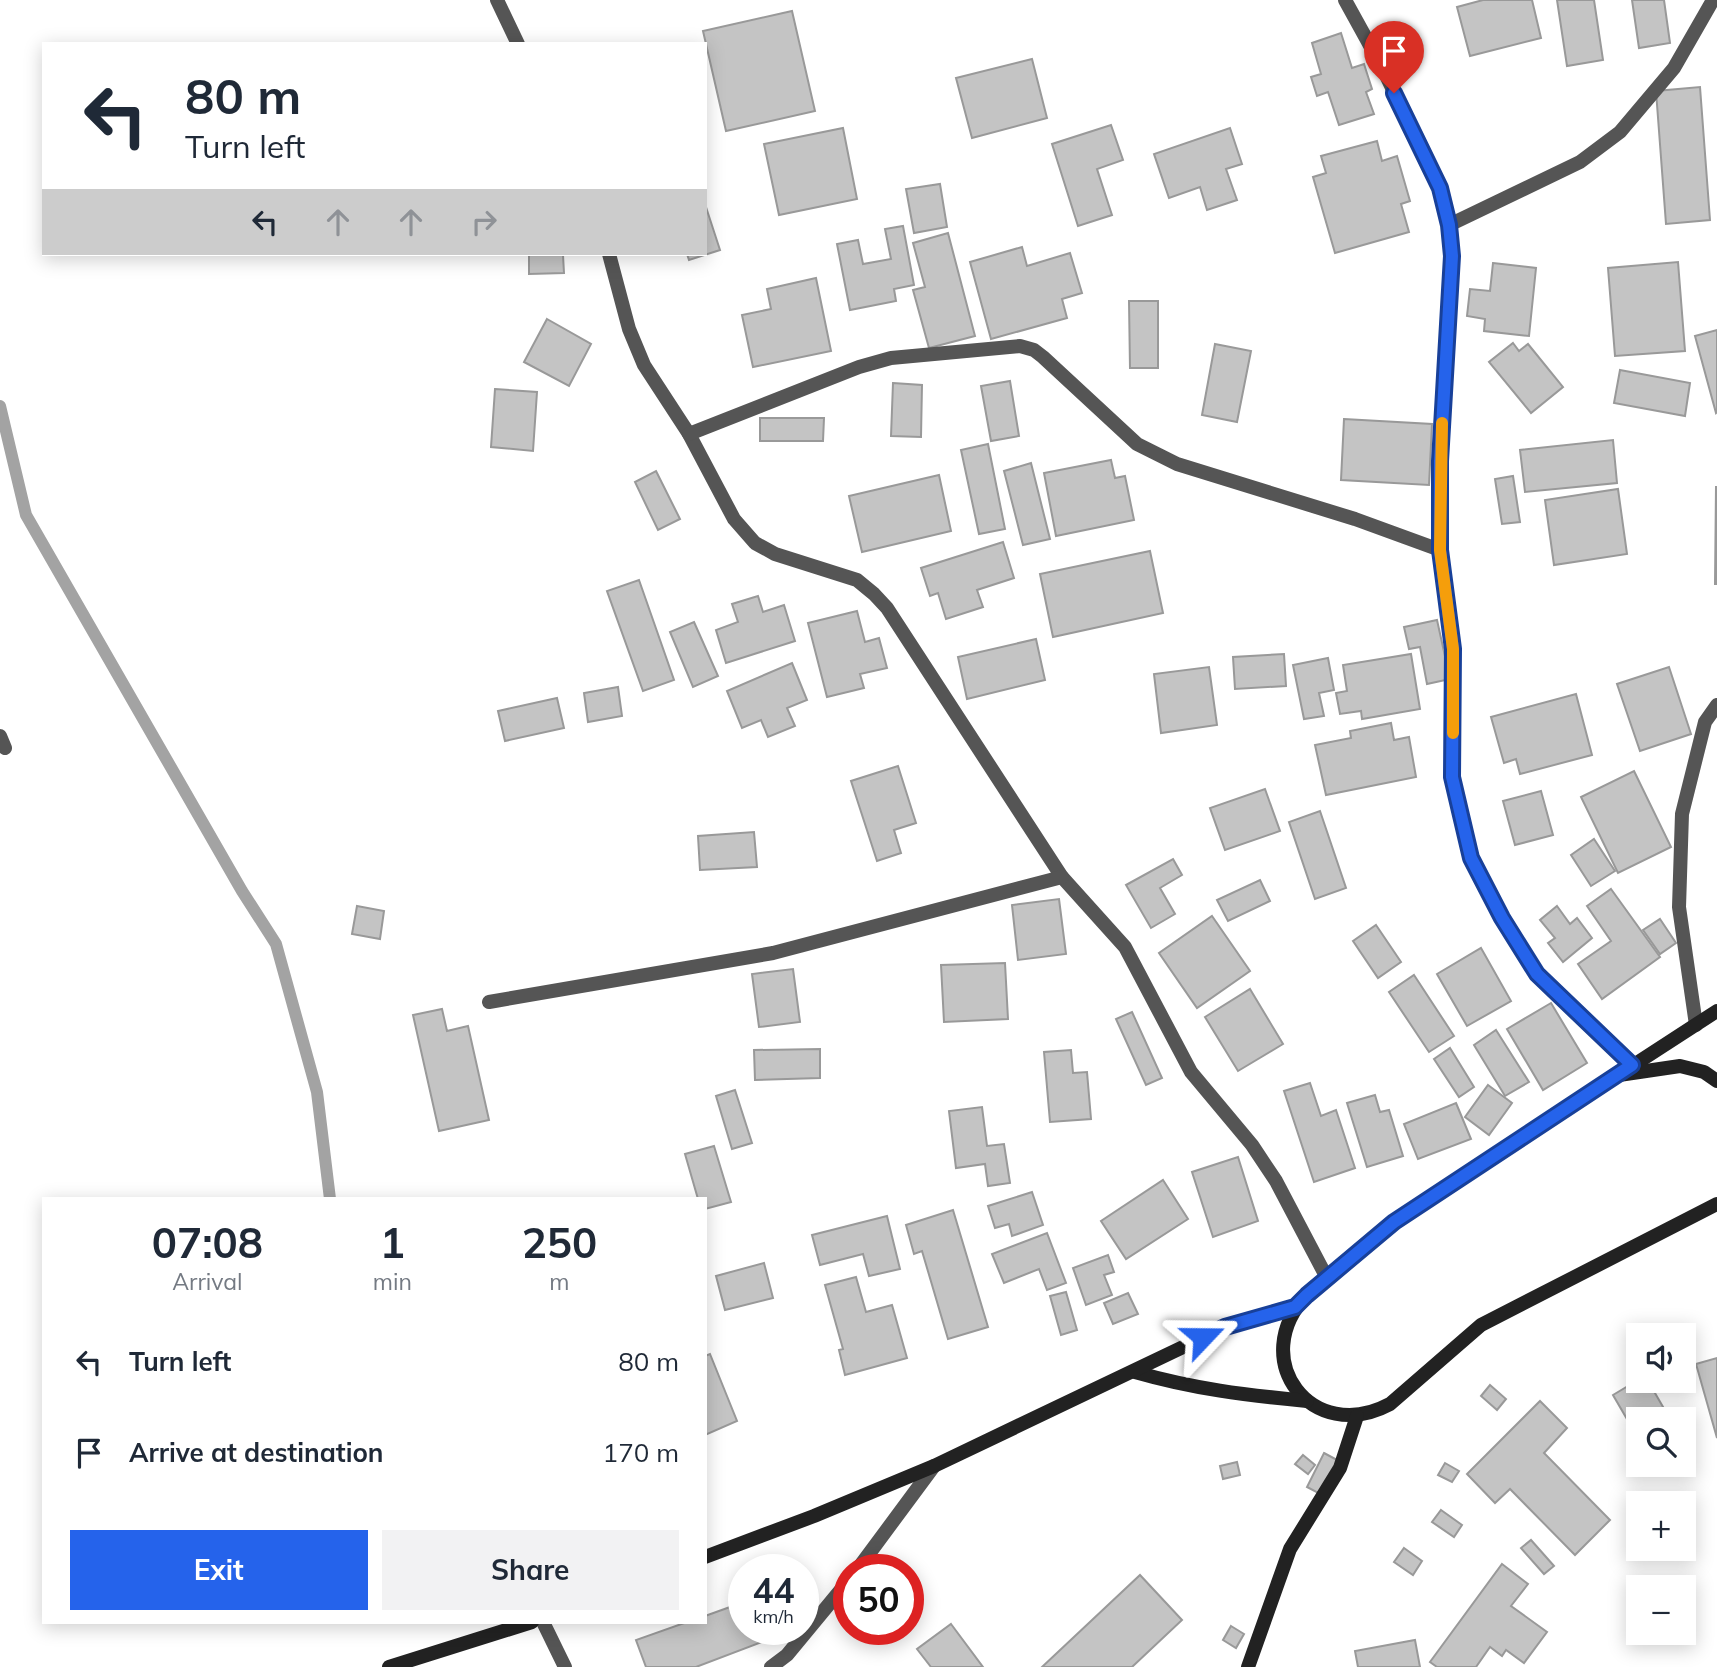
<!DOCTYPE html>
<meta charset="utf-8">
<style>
:root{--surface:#fff;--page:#f2f2f3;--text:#1f2937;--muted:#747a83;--accent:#2563eb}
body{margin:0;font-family:Mulish,sans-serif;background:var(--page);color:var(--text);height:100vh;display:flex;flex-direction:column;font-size:26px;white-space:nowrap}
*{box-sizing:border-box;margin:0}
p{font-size:23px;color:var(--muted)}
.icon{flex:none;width:38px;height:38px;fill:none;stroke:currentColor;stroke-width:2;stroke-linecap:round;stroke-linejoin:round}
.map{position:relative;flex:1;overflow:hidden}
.side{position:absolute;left:42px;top:1197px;width:665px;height:427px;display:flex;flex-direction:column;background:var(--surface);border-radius:0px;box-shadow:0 4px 18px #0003}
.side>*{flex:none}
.guide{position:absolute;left:42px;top:42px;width:665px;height:214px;border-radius:0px;box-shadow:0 4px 18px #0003;background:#fff;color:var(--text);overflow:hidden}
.tools{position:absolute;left:1626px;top:1323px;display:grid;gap:14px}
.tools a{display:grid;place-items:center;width:70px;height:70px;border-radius:0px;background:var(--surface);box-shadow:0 4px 18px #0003;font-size:35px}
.speed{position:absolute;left:728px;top:1554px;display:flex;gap:14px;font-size:35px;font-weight:700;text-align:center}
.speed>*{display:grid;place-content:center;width:91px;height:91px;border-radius:50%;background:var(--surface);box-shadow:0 4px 18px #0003;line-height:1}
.speed small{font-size:18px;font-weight:400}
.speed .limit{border:10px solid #d22;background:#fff;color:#111}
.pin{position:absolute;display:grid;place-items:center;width:60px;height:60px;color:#fff;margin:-72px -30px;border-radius:50% 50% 50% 0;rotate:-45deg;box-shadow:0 0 7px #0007}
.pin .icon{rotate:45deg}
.me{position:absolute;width:77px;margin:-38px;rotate:67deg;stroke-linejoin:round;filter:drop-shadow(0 0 5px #0008)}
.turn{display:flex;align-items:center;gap:24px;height:147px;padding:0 28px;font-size:32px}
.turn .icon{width:91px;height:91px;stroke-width:2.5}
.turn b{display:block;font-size:49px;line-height:60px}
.lanes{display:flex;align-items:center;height:66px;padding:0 28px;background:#0003;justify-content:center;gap:35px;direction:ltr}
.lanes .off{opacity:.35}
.eta{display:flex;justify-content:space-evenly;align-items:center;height:119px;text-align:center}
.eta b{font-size:42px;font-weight:700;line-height:49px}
.primary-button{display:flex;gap:14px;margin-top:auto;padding:14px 28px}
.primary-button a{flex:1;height:80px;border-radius:0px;background:var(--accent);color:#fff;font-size:28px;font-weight:700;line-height:80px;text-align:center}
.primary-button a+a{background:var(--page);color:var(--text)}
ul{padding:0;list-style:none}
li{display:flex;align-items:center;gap:21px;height:91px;padding:0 28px}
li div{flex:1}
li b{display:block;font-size:26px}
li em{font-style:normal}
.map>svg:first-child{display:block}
</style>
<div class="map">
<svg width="1717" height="1667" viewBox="0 0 1717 1667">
<rect width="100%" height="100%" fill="#fff"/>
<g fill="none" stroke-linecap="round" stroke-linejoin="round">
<path stroke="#a3a3a3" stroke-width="12" d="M 0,406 L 26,515 L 242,891 L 276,944 L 317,1092 L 330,1199"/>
</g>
<g fill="#c4c4c4" stroke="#999" stroke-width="2">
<path d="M 1483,0 L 1532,0 L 1541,38 L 1470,56 L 1457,7 Z"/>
<path d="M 1557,0 L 1594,0 L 1603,60 L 1567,66 Z"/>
<path d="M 1632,0 L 1664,0 L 1670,43 L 1639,48 Z"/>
<path d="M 792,11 L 815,111 L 726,131 L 703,31 Z"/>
<path d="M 1341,33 L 1352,68 L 1364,64 L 1372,89 L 1366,92 L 1374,114 L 1339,125 L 1328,92 L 1317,96 L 1311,77 L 1321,74 L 1312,43 Z"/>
<path d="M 1032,59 L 1047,118 L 972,138 L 956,78 Z"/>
<path d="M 1700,87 L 1710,220 L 1666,224 L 1656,91 Z"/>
<path d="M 1111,125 L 1123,160 L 1097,169 L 1112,215 L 1078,226 L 1052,144 Z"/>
<path d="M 843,128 L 857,199 L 779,215 L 764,144 Z"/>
<path d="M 1230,128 L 1242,164 L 1226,169 L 1237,200 L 1207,210 L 1200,187 L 1169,198 L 1154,154 Z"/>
<path d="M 1377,141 L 1382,161 L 1397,156 L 1410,201 L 1401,204 L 1409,232 L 1335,253 L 1313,177 L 1326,173 L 1321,156 Z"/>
<path d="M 940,184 L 947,227 L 914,233 L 906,189 Z"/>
<path d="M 705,204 L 720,250 L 689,260 L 687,254 L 705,254 Z"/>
<path d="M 903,226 L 914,285 L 894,289 L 896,301 L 850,310 L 837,244 L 858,240 L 863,264 L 891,259 L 885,229 Z"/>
<path d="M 948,233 L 975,336 L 929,348 L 913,290 L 925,287 L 913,243 Z"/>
<path d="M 1022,247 L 1027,266 L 1070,253 L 1082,293 L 1062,299 L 1067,318 L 991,339 L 970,262 Z"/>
<path d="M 529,254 L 579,254 L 579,255 L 563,255 L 564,273 L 529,274 Z"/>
<path d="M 1678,262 L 1685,351 L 1615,356 L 1608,268 Z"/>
<path d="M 1493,263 L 1536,268 L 1529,336 L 1484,331 L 1485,319 L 1467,316 L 1470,289 L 1490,291 Z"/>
<path d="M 816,278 L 831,351 L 753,367 L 742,315 L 771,309 L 767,289 Z"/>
<path d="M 1129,301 L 1158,301 L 1158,368 L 1130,368 Z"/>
<path d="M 547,319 L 591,344 L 569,386 L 524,362 Z"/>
<path d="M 1717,330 L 1717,412 L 1716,413 L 1695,336 Z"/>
<path d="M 1513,343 L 1519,351 L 1528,344 L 1563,387 L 1531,413 L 1489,362 Z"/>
<path d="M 1215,344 L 1251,351 L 1237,422 L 1202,415 Z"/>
<path d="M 1620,370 L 1690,383 L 1685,416 L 1614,403 Z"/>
<path d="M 1010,381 L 1019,436 L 991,441 L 981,386 Z"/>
<path d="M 893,383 L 922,385 L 921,437 L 891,436 Z"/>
<path d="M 495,389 L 537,392 L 533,451 L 491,447 Z"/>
<path d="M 760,418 L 824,418 L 823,441 L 760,441 Z"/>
<path d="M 1344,419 L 1432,424 L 1429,485 L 1341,480 Z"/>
<path d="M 1613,440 L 1617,483 L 1525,492 L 1520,450 Z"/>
<path d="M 988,444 L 1005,529 L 979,534 L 961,450 Z"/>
<path d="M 1111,460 L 1115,478 L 1125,476 L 1134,520 L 1056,536 L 1044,473 Z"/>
<path d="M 1031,463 L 1050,539 L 1023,545 L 1004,471 Z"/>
<path d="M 656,471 L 680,519 L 658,530 L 635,482 Z"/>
<path d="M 939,475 L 951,531 L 862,552 L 849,496 Z"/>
<path d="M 1513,476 L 1520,522 L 1502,524 L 1495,479 Z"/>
<path d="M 1716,487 L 1717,487 L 1717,584 L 1715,584 Z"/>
<path d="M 1618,489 L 1627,554 L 1554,565 L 1545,500 Z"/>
<path d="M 1003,542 L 1014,578 L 977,590 L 983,607 L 946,619 L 938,593 L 930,596 L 921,568 Z"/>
<path d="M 1150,551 L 1163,613 L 1053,637 L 1040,574 Z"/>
<path d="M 639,580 L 674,680 L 643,691 L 607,591 Z"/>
<path d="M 758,596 L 763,612 L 784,605 L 795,641 L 726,663 L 716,630 L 738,622 L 732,604 Z"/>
<path d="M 857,611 L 865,642 L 879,638 L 887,668 L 860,674 L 864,688 L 827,697 L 808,623 Z"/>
<path d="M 1437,620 L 1450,679 L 1427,684 L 1420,647 L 1409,649 L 1404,627 Z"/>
<path d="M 694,622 L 718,676 L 693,687 L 670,632 Z"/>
<path d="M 1036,639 L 1045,680 L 967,699 L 958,657 Z"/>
<path d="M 1284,654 L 1286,686 L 1235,689 L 1233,657 Z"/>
<path d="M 1411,654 L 1420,709 L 1362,719 L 1361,711 L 1340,714 L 1336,693 L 1347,691 L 1343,665 Z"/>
<path d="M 1328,658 L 1334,690 L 1319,693 L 1324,716 L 1304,719 L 1293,665 Z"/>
<path d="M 792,663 L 807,700 L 787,708 L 795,726 L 768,737 L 761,720 L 742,728 L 727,691 Z"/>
<path d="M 1209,667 L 1217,725 L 1161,733 L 1154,674 Z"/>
<path d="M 1669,667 L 1691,734 L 1640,751 L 1617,684 Z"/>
<path d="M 618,687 L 622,716 L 588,722 L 584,693 Z"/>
<path d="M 1576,694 L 1592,755 L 1520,774 L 1516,759 L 1504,763 L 1491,717 Z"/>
<path d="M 557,698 L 564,728 L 505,741 L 498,711 Z"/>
<path d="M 1391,723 L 1394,740 L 1409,737 L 1416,777 L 1326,795 L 1315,745 L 1351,738 L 1350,731 Z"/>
<path d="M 898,766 L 916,823 L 894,830 L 901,853 L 877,861 L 851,781 Z"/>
<path d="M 1634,771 L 1671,847 L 1618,873 L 1581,797 Z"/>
<path d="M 1265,789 L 1280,831 L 1225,850 L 1210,808 Z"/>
<path d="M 1541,791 L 1553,835 L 1515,845 L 1503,801 Z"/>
<path d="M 1320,811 L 1346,888 L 1315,899 L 1289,822 Z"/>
<path d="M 754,832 L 757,867 L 700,870 L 698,836 Z"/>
<path d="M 1594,839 L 1615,871 L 1591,886 L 1571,855 Z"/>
<path d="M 1173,859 L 1182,875 L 1160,888 L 1175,914 L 1151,928 L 1126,885 Z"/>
<path d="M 1260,880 L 1270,901 L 1228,921 L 1217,900 Z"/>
<path d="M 1611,889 L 1660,957 L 1602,999 L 1578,964 L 1611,941 L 1587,906 Z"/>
<path d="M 1059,899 L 1066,954 L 1018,960 L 1012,905 Z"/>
<path d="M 357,906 L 384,911 L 380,939 L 352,934 Z"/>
<path d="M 1557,906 L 1570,924 L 1577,918 L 1592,938 L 1563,962 L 1548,943 L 1555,938 L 1540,920 Z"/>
<path d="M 1212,916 L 1250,971 L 1197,1008 L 1159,953 Z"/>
<path d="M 1660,919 L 1676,943 L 1660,954 L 1643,930 Z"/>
<path d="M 1376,925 L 1401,962 L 1378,978 L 1353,941 Z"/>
<path d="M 1481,948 L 1511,1001 L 1467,1026 L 1437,974 Z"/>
<path d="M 1005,963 L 1008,1019 L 944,1022 L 941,965 Z"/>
<path d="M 793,969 L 800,1022 L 759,1027 L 752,974 Z"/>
<path d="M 1414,975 L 1454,1036 L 1429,1052 L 1389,992 Z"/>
<path d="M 1250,989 L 1283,1044 L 1238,1071 L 1205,1017 Z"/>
<path d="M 1551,1003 L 1587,1063 L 1543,1090 L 1507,1029 Z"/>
<path d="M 442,1009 L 447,1031 L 468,1026 L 489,1120 L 439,1131 L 413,1015 Z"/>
<path d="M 1132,1012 L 1162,1078 L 1146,1085 L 1116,1019 Z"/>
<path d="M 1496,1030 L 1529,1082 L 1505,1096 L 1474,1045 Z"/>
<path d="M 1450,1048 L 1474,1087 L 1459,1097 L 1434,1059 Z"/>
<path d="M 820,1049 L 820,1078 L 755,1080 L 754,1050 Z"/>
<path d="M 1071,1050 L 1073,1073 L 1087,1072 L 1091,1119 L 1050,1122 L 1044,1052 Z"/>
<path d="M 1310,1083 L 1321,1116 L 1336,1110 L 1355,1168 L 1314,1182 L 1284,1091 Z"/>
<path d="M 1488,1085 L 1512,1103 L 1489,1135 L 1465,1117 Z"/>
<path d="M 735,1090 L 752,1143 L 732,1149 L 716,1096 Z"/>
<path d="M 1375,1095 L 1380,1112 L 1389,1110 L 1403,1156 L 1367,1167 L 1347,1103 Z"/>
<path d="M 1456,1103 L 1471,1139 L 1418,1159 L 1404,1124 Z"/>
<path d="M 982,1107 L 987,1146 L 1004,1144 L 1010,1183 L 988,1186 L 985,1164 L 956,1168 L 949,1111 Z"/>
<path d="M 714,1146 L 731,1202 L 705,1209 L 705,1199 L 698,1199 L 685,1154 Z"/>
<path d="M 1238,1157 L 1258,1221 L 1213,1237 L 1192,1172 Z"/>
<path d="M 1163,1180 L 1188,1219 L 1126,1259 L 1101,1221 Z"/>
<path d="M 1032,1192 L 1043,1225 L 1012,1236 L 1009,1224 L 995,1228 L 988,1206 Z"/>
<path d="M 953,1210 L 988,1327 L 948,1339 L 922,1251 L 914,1254 L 906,1225 Z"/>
<path d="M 887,1216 L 900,1269 L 869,1276 L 863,1254 L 820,1265 L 812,1235 Z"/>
<path d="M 1047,1233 L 1066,1283 L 1047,1290 L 1039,1269 L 1004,1283 L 992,1254 Z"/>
<path d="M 1108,1255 L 1114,1272 L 1104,1275 L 1112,1295 L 1086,1305 L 1073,1268 Z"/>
<path d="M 764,1263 L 773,1298 L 725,1310 L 716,1276 Z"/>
<path d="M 856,1277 L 866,1312 L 892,1305 L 907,1358 L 845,1375 L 839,1350 L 843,1349 L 825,1285 Z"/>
<path d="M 1066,1292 L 1077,1330 L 1061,1335 L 1050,1296 Z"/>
<path d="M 1128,1293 L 1138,1314 L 1113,1324 L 1104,1303 Z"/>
<path d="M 710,1354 L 737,1421 L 705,1435 L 705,1356 Z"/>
<path d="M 1717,1358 L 1717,1438 L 1696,1364 Z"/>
<path d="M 1638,1380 L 1648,1381 L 1670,1419 L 1638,1419 L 1638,1438 L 1613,1395 Z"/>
<path d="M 1490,1385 L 1506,1399 L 1497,1410 L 1481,1396 Z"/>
<path d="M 1540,1401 L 1567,1428 L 1544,1453 L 1610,1520 L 1575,1555 L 1510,1489 L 1495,1503 L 1467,1474 Z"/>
<path d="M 1324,1453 L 1339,1461 L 1322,1495 L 1307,1487 Z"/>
<path d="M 1303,1455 L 1315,1465 L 1308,1474 L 1295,1464 Z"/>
<path d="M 1237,1462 L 1240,1475 L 1223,1479 L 1220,1466 Z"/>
<path d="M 1445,1463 L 1459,1471 L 1452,1482 L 1438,1475 Z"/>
<path d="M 1441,1510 L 1462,1525 L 1454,1537 L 1432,1522 Z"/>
<path d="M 1531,1540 L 1554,1566 L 1544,1574 L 1521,1548 Z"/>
<path d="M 1404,1548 L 1422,1561 L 1413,1575 L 1394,1562 Z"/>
<path d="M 1502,1564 L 1528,1584 L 1511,1606 L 1547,1632 L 1524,1663 L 1506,1650 L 1502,1656 L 1490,1647 L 1476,1667 L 1437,1667 L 1430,1662 Z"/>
<path d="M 1140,1575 L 1182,1620 L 1132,1667 L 1042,1667 Z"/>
<path d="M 744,1602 L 744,1629 L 758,1629 L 762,1642 L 696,1667 L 646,1667 L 636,1640 L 687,1622 L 705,1622 L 705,1616 Z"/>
<path d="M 951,1624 L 983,1667 L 931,1667 L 917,1649 Z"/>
<path d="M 1231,1626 L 1244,1634 L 1236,1648 L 1223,1640 Z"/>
<path d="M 1415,1640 L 1420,1667 L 1358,1667 L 1355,1651 Z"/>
</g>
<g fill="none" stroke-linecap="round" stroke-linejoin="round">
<g stroke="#555" stroke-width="14">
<path d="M 497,0 L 518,44"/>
<path d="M 1345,0 L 1383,69 L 1440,188 L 1449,225 L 1453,256 L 1440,461 L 1440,550 L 1453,649 L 1452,777 L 1471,858 L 1501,918 L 1537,974 L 1632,1065"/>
<path d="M 1449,225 L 1580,162 L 1620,132 L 1674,68 L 1713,0"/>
<path d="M 609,254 L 629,329 L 644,365 L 689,434 L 734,519 L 755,543 L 775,554 L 857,580 L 874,594 L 887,608 L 1062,877 L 1125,947 L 1191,1072 L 1252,1145 L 1276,1181 L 1327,1278"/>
<path d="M 689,434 L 859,367 L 891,358 L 1020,346 L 1034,350 L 1043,357 L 1137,444 L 1177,464 L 1355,519 L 1440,550"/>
<path d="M 0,736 L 5,748"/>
<path d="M 489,1002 L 773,953 L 1062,877"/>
<path d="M 1696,1025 L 1679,907 L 1682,814 L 1705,722 L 1717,705"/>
<path d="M 857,1570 L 934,1466"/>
<path d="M 543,1622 L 565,1667"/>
<path d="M 771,1667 L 787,1655 L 849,1580"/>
</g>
<g stroke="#222" stroke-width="14">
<path d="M 1626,1070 L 1717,1011"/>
<path d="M 1717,1081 L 1704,1072 L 1680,1066 L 1619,1075 L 1394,1222 L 1307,1295 C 1246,1359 1312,1446 1390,1404 L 1481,1325 L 1717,1204"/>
<path d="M 1135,1372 C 1194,1389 1245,1395 1307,1401"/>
<path d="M 705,1557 L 814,1516 L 934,1466 L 1225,1327 L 1295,1307"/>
<path d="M 389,1667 L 532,1622"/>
<path d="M 1248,1667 L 1290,1549 L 1340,1468 L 1357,1416"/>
</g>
</g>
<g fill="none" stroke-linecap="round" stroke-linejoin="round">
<defs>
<path id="route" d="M 1203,1337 L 1225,1327 L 1295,1307 L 1307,1295 L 1394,1222 L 1632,1065 L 1537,974 L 1502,918 L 1471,858 L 1452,777 L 1453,649 L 1440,550 L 1440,461 L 1452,256 L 1449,225 L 1440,188 L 1394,93"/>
</defs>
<use href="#route" stroke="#184099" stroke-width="18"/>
<use href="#route" stroke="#2563eb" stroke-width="12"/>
<path stroke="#f59e0b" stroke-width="12" d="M 1442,423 L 1440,550 L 1453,649 L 1453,733"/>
</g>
</svg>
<div class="tools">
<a><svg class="icon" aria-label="sound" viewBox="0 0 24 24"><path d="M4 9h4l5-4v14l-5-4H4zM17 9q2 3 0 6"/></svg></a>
<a><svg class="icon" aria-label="search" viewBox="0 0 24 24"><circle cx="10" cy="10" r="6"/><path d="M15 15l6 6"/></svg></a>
<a>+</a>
<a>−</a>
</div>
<div class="speed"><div>44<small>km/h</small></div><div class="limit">50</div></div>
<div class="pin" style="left:1394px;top:93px;background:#d93025"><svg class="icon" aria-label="arrive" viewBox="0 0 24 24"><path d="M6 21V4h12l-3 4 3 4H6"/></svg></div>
<svg class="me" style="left:1203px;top:1337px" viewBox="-20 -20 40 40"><path d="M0-17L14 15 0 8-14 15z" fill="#2563eb" stroke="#fff" stroke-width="4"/></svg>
<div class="guide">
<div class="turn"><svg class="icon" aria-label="left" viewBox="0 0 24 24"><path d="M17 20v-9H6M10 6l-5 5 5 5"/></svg><div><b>80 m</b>Turn left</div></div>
<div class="lanes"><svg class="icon" aria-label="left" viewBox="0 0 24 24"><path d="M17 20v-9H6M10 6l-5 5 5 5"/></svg><svg class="icon off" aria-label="ahead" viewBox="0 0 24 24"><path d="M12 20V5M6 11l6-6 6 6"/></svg><svg class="icon off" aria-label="ahead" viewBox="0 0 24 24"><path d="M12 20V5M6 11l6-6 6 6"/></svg><svg class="icon off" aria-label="right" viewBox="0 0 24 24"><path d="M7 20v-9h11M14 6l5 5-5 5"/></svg></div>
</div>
<section class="side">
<div class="eta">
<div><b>07:08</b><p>Arrival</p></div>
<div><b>1</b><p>min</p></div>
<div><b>250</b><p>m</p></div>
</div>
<ul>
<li><svg class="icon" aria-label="left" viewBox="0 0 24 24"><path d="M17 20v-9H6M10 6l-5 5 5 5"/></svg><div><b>Turn left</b></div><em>80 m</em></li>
<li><svg class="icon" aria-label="arrive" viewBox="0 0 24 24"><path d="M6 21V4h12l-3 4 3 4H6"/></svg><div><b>Arrive at destination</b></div><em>170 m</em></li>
</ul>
<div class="primary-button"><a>Exit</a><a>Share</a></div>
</section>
</div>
